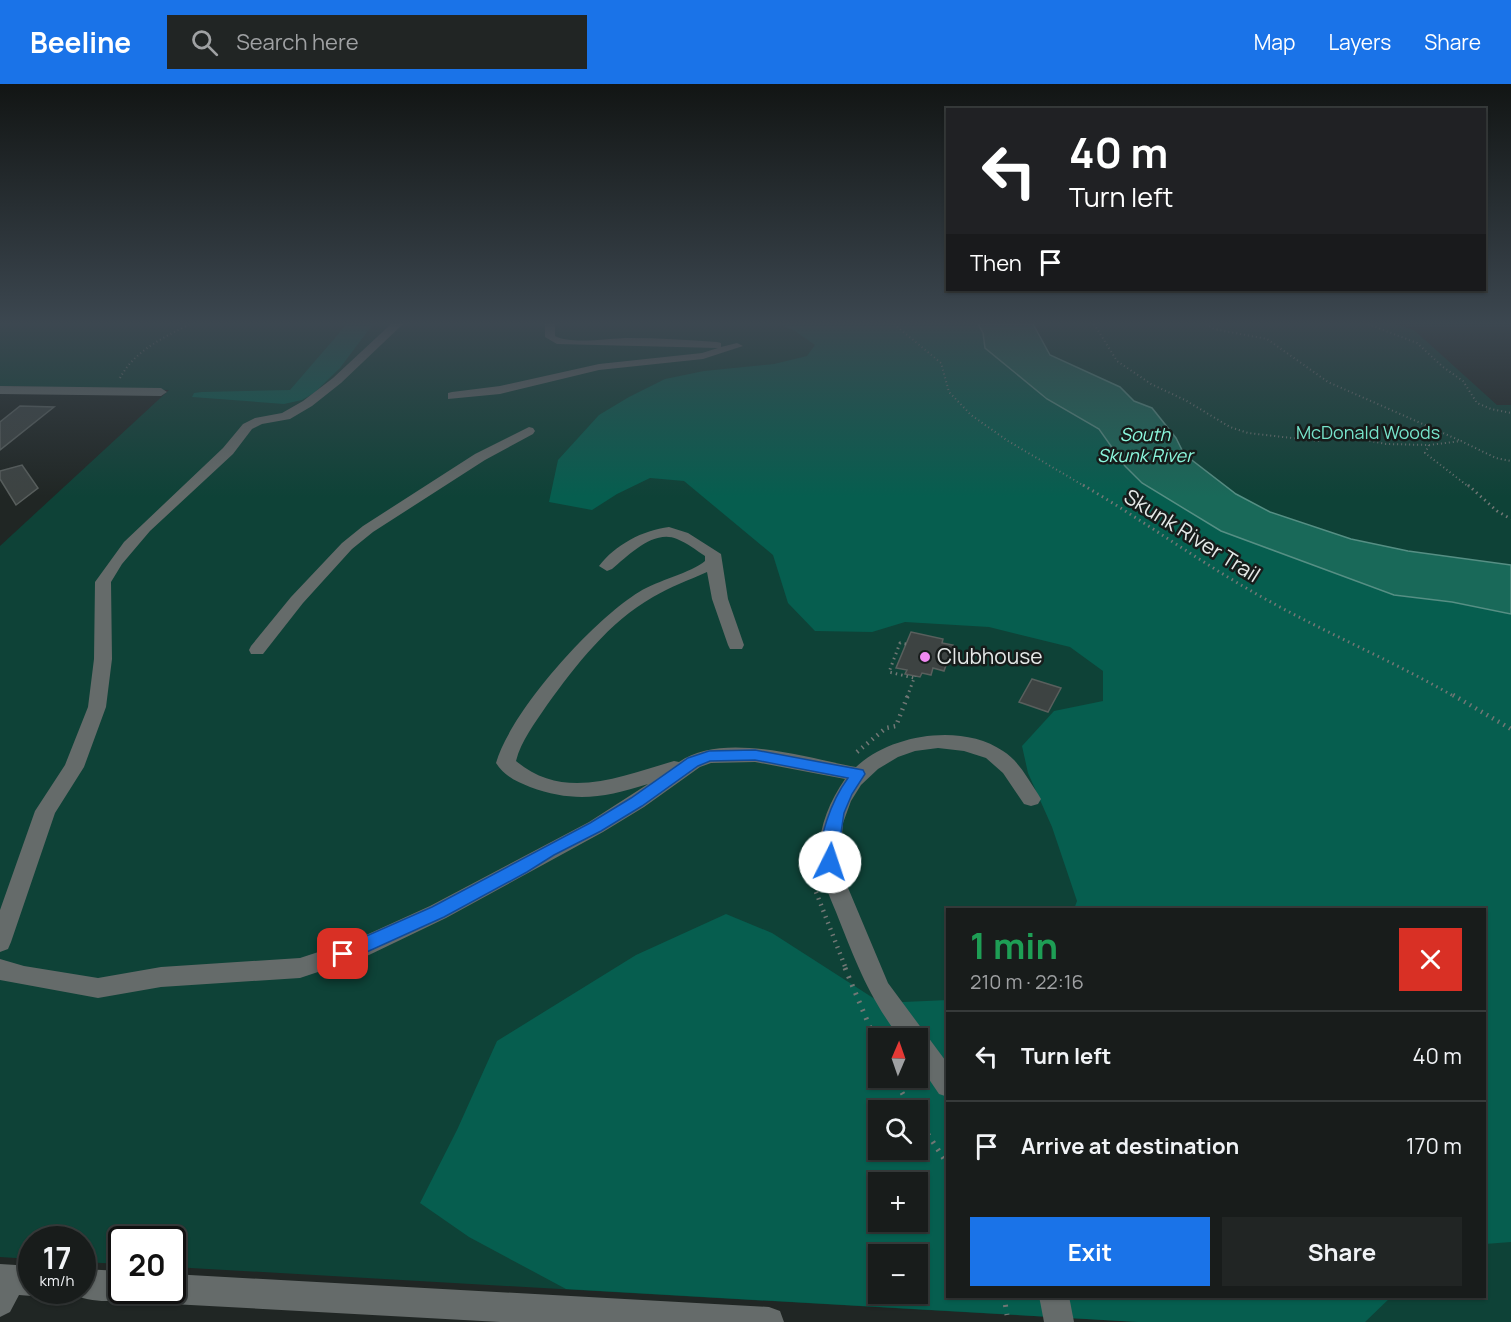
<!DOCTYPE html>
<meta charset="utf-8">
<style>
:root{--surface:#181c1b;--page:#212524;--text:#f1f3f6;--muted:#9fa1a3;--line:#363a3a;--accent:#1a73e8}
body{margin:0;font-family:Manrope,sans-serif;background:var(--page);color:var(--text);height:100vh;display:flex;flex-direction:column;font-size:22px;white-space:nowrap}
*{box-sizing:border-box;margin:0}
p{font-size:20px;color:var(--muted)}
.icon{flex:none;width:33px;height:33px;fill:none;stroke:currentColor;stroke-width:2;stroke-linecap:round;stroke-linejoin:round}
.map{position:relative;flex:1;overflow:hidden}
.sheet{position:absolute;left:946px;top:824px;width:540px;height:390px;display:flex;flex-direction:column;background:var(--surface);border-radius:0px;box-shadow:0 2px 4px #0004,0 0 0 2px var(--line)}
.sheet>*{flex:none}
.top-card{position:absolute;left:946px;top:24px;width:540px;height:183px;border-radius:0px;box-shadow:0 2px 4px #0004,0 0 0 2px var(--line);background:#202124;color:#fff;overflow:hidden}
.needle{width:39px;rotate:2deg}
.buttons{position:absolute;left:868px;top:944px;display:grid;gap:12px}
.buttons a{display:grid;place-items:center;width:60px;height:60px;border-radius:0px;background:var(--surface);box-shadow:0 2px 4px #0004,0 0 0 2px var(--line);font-size:30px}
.speed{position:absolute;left:18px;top:1142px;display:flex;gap:12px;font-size:30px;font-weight:700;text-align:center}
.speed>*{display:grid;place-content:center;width:78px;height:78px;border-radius:50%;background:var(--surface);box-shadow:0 2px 4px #0004,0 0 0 2px var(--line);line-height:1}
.speed small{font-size:15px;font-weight:400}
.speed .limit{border:3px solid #111;border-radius:9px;background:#fff;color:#111}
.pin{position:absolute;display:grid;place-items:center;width:51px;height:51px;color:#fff;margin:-26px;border-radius:12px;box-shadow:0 3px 9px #0006}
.me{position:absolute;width:66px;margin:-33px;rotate:4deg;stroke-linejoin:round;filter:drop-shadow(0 0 4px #0008)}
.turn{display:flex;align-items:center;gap:21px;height:126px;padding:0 24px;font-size:27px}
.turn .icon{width:78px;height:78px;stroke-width:2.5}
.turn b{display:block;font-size:42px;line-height:51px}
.then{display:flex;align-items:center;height:57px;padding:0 24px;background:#0003;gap:12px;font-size:22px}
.round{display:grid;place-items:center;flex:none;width:63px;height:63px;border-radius:0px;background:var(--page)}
.head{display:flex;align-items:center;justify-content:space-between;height:102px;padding:0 24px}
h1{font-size:36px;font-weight:700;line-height:45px;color:#1e9e55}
.primary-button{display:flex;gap:12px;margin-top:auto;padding:12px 24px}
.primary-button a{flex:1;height:69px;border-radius:0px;background:var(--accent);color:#fff;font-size:24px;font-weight:700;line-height:69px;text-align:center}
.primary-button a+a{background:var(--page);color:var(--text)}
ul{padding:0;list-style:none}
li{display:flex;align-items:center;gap:18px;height:90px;padding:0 24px;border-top:2px solid var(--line)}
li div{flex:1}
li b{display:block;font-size:22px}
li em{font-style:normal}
header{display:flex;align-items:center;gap:36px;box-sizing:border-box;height:84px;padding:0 30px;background:var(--accent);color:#fff}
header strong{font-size:28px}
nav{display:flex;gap:33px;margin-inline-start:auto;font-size:21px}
.search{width:420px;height:54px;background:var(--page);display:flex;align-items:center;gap:15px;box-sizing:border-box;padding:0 21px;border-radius:0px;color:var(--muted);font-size:22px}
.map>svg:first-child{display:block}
</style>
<header>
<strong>Beeline</strong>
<div class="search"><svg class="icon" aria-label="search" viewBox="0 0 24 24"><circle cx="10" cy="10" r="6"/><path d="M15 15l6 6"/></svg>Search here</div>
<nav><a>Map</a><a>Layers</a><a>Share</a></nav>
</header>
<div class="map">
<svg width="1511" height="1238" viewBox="0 0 1511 1238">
<rect width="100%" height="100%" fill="#202624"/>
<g fill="#0e4237" fill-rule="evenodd">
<path d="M 0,240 L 854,240 L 1511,788 L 1511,1238 L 1138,1238 L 173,1183 L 172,1155 L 122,1155 L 121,1180 L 83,1178 L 82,1155 L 32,1155 L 31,1175 L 0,1173 L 0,462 L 169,306 L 0,302 ZM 948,825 L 1485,825 L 1485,1212 L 948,1212 ZM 879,954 L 918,954 L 918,993 L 879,993 ZM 879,1026 L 918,1026 L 918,1065 L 879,1065 ZM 879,1098 L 918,1098 L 918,1137 L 879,1137 ZM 879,1170 L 918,1170 L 918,1209 L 879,1209 Z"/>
<path d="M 1033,240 L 1395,240 L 1414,246 L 1497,321 L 1511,321 L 1511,481 L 1408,467 L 1351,455 L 1270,428 L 1236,410 L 1184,370 L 1176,354 L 1152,324 L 1134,317 L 1120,303 L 1050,271 Z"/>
</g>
<g fill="#065e4f" fill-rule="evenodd">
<path d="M 347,240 L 373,240 L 340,284 L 314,309 L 302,316 L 284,320 L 192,313 L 194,309 L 202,308 L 290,306 Z"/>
<path d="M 779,240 L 978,240 L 983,249 L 985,264 L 1047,315 L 1099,345 L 1142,399 L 1221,447 L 1394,511 L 1452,518 L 1511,530 L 1511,1158 L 1485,1160 L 1485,825 L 1074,825 L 1077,817 L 1052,743 L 1028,689 L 1022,662 L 1054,627 L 1103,617 L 1103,587 L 1070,563 L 989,543 L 905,538 L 872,548 L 815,547 L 788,519 L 773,471 L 684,397 L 650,394 L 617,410 L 592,426 L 549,418 L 558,376 L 599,331 L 629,313 L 665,295 L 704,287 L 774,280 L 807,272 L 815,261 L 795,247 Z"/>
<path d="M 726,830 L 772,849 L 881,919 L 948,916 L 948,1212 L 1392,1212 L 1365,1238 L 1138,1238 L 566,1205 L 469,1153 L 420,1119 L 457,1046 L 497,957 L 636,871 ZM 879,954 L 918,954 L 918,993 L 879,993 ZM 879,1026 L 918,1026 L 918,1065 L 879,1065 ZM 879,1098 L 918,1098 L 918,1137 L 879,1137 ZM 879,1170 L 918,1170 L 918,1209 L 879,1209 Z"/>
</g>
<path fill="#196959" stroke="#568f84" stroke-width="1.5" d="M 978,240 L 1033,240 L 1050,271 L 1120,303 L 1134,317 L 1152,324 L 1176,354 L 1184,370 L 1236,410 L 1270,428 L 1351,455 L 1408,467 L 1511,481 L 1511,530 L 1452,518 L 1394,511 L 1221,447 L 1142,399 L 1125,382 L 1099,345 L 1047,315 L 985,264 L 983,249 Z"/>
<g fill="#3d4342" stroke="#595f5d" stroke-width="1.5">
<path d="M 20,322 L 54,323 L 0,366 L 0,338 Z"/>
<path d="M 22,381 L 38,404 L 16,421 L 0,395 L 0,387 Z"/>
<path d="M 911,548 L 943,555 L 942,559 L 953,561 L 944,587 L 933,584 L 931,591 L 922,589 L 920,593 L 905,590 L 907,586 L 896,584 Z"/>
<path d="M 1032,595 L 1061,604 L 1048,628 L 1019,618 Z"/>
</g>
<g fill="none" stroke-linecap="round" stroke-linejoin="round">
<g stroke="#717775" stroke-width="2" stroke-dasharray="1 3" stroke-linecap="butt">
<path d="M 894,240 L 941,279 L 949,308 L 971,331 L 1008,357 L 1086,403"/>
<path d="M 1094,240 L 1117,277 L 1151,300 L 1185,316 L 1230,343 L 1248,349 L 1318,357 L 1334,354 L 1361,355 L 1386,360 L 1429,361 L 1425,369 L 1469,403"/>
<path d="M 1206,240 L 1214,245 L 1267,255 L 1328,298 L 1461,357"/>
<path d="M 1368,240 L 1417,259 L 1443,283 L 1463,297 L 1477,319 L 1491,325 L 1511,329"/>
<path d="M 120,294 C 135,266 163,254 190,240"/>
<path d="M 1429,361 L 1461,357 L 1496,374 L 1511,377"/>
</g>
<g stroke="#717775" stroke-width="3" stroke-dasharray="1.5 4" stroke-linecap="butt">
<path d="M 1083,401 C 1146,438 1205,482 1269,517 C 1330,551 1395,578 1455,613"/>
<path d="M 1468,401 L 1497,427 L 1511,435"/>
<path d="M 906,560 L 900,559 L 889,588 L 914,594"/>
<path d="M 907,613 L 915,592"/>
</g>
<g stroke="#717775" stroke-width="4.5" stroke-dasharray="1.5 5" stroke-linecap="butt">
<path d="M 1453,611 L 1511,645"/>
<path d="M 857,668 L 886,644 L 896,642 L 908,611"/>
<path d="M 816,808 L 846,885"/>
</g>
<g stroke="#717775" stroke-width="5" stroke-dasharray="2 7" stroke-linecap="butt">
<path d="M 845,884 L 879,965"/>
<path d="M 893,993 L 912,1026"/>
<path d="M 918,1035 L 948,1081"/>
<path d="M 1004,1212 L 1007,1231"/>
</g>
<g fill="#656b6a" fill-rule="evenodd">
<path d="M 391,240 L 403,240 L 341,299 L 312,322 L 290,335 L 262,340 L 252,345 L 233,370 L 150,447 L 122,480 L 111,498 L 112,575 L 106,623 L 84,683 L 55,729 L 11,858 L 8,865 L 0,868 L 0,826 L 35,727 L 65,681 L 88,623 L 94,575 L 95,498 L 124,458 L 223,364 L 243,340 L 255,334 L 282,329 L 303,317 L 333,294 Z"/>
<path d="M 545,240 L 555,240 L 555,252 C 572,261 609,254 629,254 C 658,254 688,256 717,258 L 721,259 L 721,263 L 737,259 L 743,262 L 703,275 L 599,286 L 500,310 L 448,315 L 448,309 L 452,308 L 500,302 L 599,280 L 702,269 L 718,264 L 557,260 L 545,253 Z"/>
<path d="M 0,302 L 161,304 L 167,308 L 161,312 L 0,310 Z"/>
<path d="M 529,343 L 533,344 L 535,347 L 533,350 L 485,376 L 373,448 L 352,465 L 303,519 L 263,570 L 251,570 L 249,566 L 251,562 L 291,513 L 342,459 L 363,442 L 475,370 Z"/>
<path d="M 669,443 L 688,449 L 721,470 L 728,515 L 744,561 L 742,565 L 730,565 L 728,561 L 712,515 L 707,488 C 689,496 670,503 653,513 C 609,538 576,581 547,621 C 535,639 521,657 516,677 C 564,718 622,692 674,677 L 679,678 C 723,647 806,674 856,683 C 891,650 962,639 1003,667 C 1019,677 1028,695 1038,710 L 1041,715 L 1038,720 L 1031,722 L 1024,720 L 1003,689 L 986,674 L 964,667 L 938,664 L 915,667 L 898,673 L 878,685 L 861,701 L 851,717 L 843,739 L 840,774 L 846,799 L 888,899 L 948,980 L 948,1013 L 939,1010 L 918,979 L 918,954 L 900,954 C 868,912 855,876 836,828 C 828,808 818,788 819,767 C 820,740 830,717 845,695 L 755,678 L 711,679 L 700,683 L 644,723 L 603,748 L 446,834 L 369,871 L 300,894 L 161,903 L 98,914 L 0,896 L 0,875 L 24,882 L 98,894 L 161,883 L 300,874 L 355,856 L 430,822 L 589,738 L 648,700 C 604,714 574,719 530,703 C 517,698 504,692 496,679 C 511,627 593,536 639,508 C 658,496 691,489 705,477 L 705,472 C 696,466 687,459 677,455 C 654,445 629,471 612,485 L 607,487 L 599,482 C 615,461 643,446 669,443 Z"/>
<path d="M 0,1180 L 32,1182 L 32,1206 L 43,1206 L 32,1212 L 19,1211 L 10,1228 L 0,1233 Z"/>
<path d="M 82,1185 L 122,1187 L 122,1206 L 135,1206 L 132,1212 C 115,1220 89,1218 72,1210 L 70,1206 L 82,1206 Z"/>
<path d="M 172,1190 L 769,1223 L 780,1227 L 784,1238 L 500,1238 L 172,1220 L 162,1215 L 158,1206 L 172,1206 Z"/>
<path d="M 1039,1212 L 1069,1212 L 1074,1238 L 1044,1238 Z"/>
</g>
</g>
<linearGradient id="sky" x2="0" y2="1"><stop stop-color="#121514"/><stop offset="0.58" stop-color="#3c4750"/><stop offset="1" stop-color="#3c4750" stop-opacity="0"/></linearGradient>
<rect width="1511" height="413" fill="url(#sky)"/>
<path fill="#1a73e8" stroke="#114b97" stroke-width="1.5" d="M 755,666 L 863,686 L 865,690 L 852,710 L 844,729 L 836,782 L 830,784 L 825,782 C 813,759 834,713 848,694 L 755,676 L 710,677 L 698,682 L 642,722 L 601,747 L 554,771 L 527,788 L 444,833 L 349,876 L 343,878 L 337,876 L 335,870 L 337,865 L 432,823 L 590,739 L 631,714 L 688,674 L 709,667 Z"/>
<circle fill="#f28af3" stroke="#171c1b" stroke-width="2" cx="925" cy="573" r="6"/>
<g text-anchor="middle" stroke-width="5" stroke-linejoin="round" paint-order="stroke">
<g font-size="18" fill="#77e4cb" stroke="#171c1b">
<text x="1368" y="355">McDonald Woods</text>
</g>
<g font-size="18" font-style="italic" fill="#8cf9df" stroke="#171c1b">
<text x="1145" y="357">South<tspan x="1145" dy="21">Skunk River</tspan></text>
</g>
<g font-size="21" fill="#e5e9e8" stroke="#171c1b">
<text transform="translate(1192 452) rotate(32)" y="7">Skunk River Trail</text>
</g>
<g font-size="21" fill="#e5e9e8" stroke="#171c1b" text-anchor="start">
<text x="937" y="580">Clubhouse</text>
</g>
</g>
</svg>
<div class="buttons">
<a><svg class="needle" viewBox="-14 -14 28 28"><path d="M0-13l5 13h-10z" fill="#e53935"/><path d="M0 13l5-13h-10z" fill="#9fa1a3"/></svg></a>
<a><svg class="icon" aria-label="search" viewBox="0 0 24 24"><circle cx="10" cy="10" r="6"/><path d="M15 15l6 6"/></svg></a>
<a>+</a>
<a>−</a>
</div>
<div class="speed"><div>17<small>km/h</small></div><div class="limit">20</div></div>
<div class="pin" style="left:343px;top:870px;background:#d93025"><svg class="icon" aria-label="arrive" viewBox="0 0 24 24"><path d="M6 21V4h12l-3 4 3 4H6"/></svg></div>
<svg class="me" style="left:830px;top:778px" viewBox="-20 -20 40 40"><circle r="19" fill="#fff"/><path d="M0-13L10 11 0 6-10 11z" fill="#1a73e8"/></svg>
<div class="top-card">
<div class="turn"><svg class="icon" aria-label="left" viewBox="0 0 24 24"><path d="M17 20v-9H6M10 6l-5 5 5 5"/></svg><div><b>40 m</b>Turn left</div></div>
<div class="then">Then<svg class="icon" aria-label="arrive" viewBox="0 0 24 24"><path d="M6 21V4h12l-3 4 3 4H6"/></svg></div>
</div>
<section class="sheet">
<div class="head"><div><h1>1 min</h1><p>210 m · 22:16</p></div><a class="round" style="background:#d93025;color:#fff"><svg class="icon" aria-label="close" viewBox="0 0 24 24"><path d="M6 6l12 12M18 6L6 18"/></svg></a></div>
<ul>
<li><svg class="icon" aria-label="left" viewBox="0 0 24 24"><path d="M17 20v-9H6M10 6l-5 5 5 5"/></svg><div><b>Turn left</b></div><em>40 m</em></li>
<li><svg class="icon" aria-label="arrive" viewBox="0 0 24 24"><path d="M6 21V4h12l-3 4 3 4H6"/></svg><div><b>Arrive at destination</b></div><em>170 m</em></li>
</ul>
<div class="primary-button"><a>Exit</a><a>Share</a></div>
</section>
</div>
